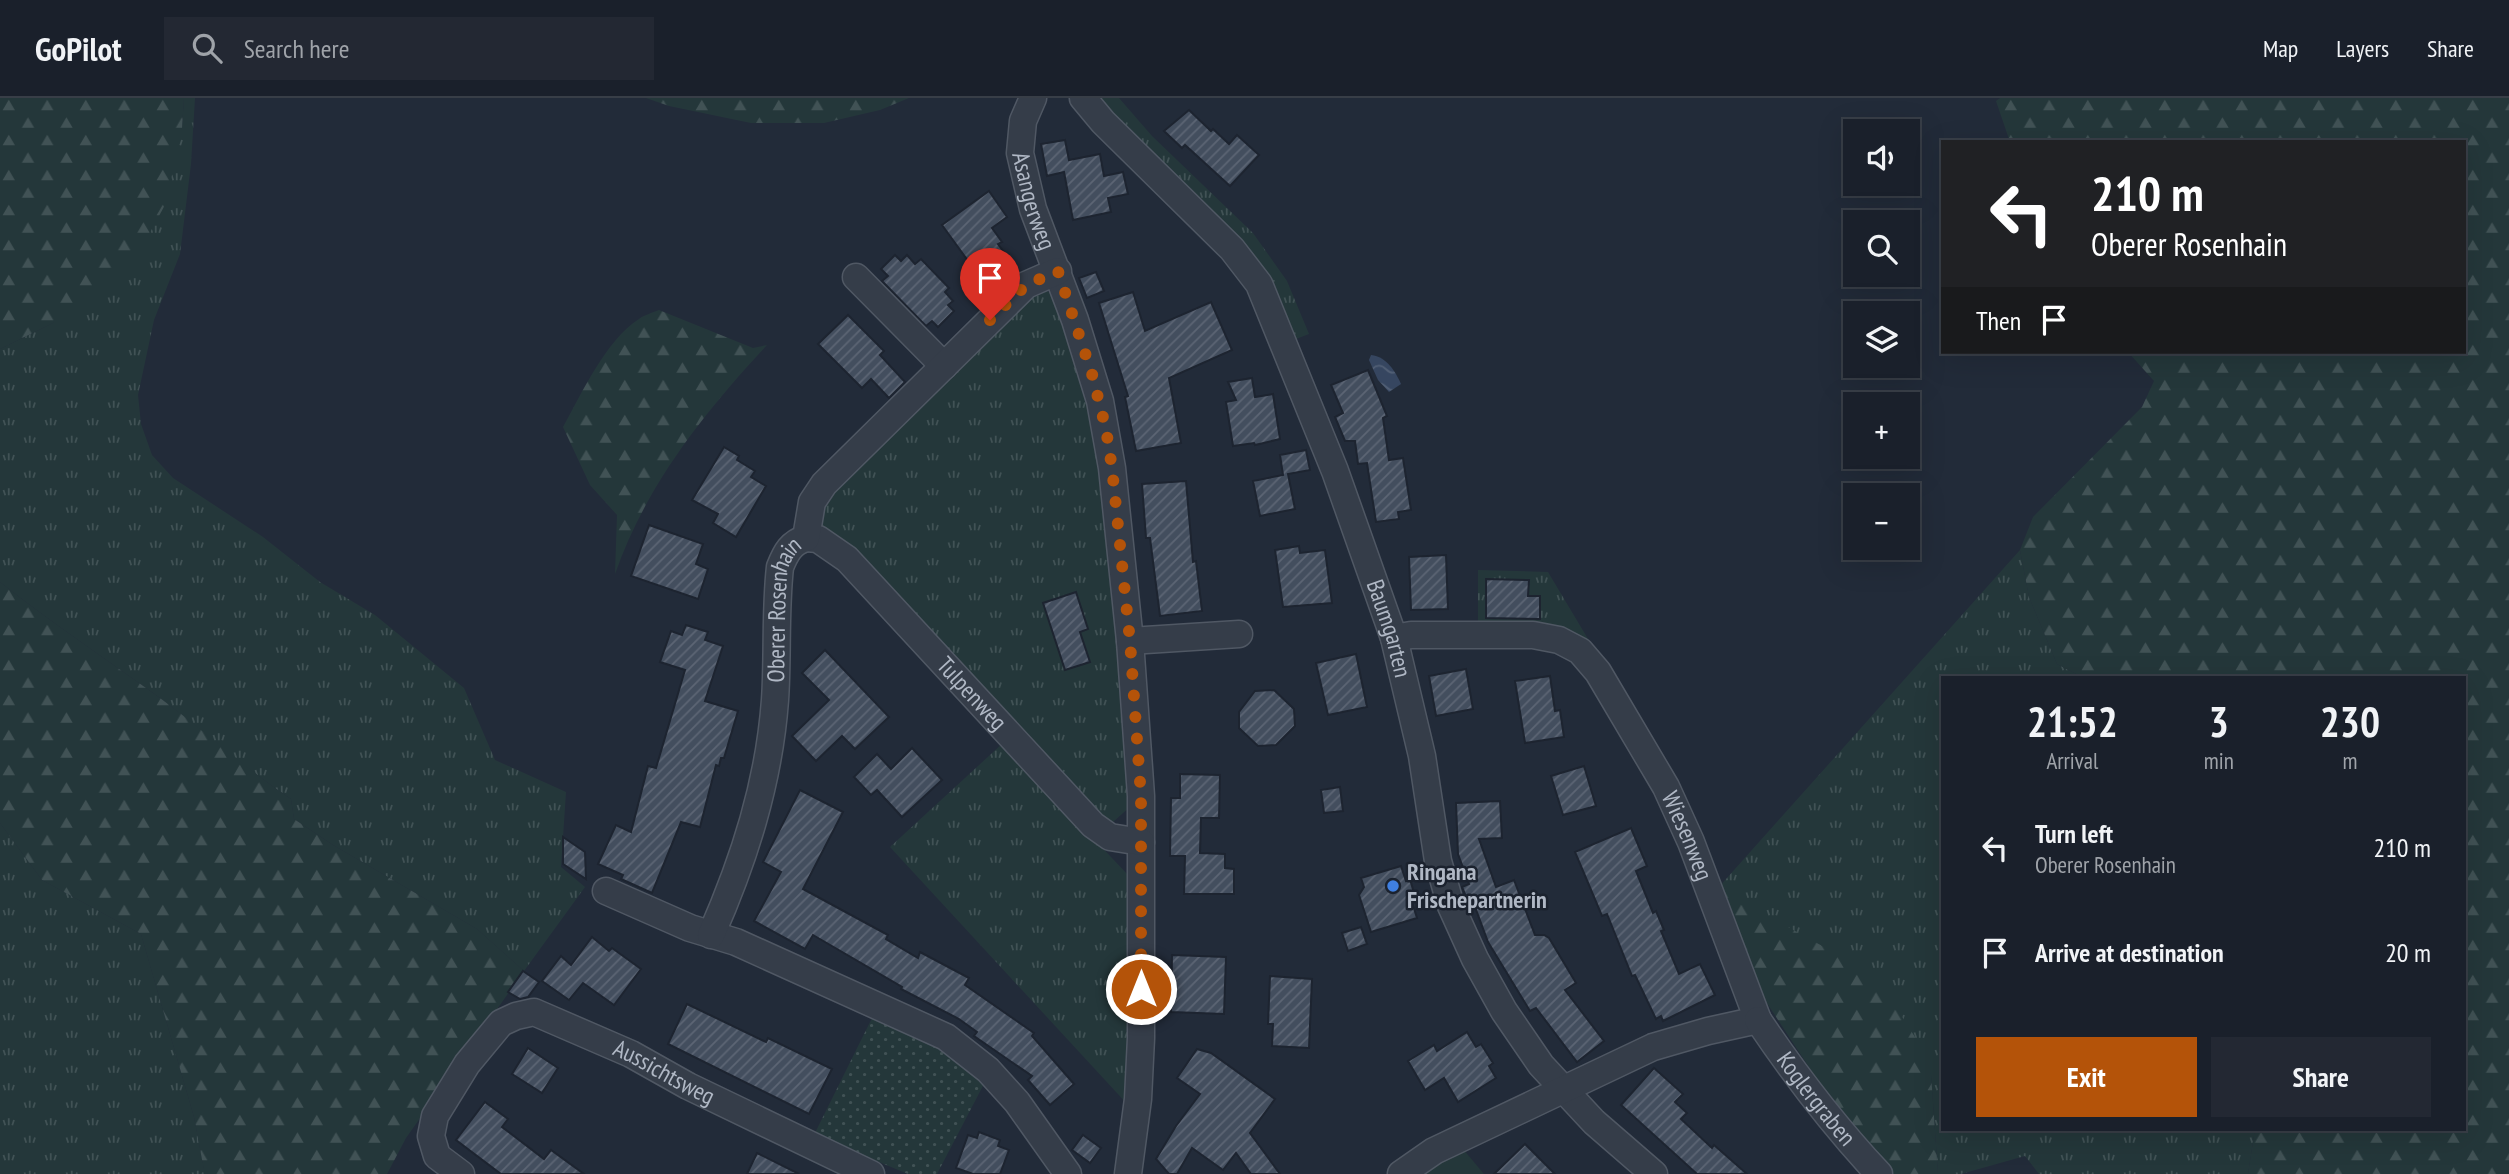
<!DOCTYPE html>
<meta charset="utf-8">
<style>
:root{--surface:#1a202b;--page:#232833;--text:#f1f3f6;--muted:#9fa3a9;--line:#383e47;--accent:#b45309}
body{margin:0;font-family:"PT Sans Narrow",sans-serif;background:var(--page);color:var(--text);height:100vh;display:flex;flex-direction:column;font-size:26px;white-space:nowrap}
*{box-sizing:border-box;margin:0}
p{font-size:23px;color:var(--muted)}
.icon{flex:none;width:38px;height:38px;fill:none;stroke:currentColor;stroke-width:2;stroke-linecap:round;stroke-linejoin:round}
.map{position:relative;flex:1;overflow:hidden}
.side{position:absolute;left:1941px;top:578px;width:525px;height:455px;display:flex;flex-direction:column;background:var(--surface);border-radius:0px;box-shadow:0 7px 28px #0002,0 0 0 2px var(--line)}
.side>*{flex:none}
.top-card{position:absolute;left:1941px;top:42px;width:525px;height:214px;border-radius:0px;box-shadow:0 7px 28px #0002,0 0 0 2px var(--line);background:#202124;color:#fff;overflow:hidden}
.buttons{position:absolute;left:1843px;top:21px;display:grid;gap:14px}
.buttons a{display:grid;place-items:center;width:77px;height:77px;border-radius:0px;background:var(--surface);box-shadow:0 7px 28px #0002,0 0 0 2px var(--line);font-size:35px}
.pin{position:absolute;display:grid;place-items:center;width:60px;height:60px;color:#fff;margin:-72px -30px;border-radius:50% 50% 50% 0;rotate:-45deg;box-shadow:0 0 7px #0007}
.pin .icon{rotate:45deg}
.me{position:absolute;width:77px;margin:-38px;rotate:0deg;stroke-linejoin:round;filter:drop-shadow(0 0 5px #0008)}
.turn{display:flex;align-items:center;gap:24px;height:147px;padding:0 35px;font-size:32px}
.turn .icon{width:91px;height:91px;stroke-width:2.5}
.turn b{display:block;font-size:49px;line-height:60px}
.then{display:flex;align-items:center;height:66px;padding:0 35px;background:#0003;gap:14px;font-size:26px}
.eta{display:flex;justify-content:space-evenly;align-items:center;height:119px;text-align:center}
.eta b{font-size:42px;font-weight:700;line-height:49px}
.action{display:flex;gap:14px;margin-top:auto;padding:14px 35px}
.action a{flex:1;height:80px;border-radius:0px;background:var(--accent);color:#fff;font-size:28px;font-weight:700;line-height:80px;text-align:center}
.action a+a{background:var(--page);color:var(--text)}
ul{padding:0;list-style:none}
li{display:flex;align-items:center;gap:21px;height:105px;padding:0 35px}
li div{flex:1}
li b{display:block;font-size:26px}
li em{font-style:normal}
header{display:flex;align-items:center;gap:42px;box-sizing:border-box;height:98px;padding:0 35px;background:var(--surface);border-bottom:2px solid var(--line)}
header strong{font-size:33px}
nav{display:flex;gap:38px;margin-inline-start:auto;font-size:24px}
.search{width:490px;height:63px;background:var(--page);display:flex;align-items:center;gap:18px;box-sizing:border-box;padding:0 24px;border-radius:0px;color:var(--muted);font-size:26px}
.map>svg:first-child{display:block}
</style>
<header>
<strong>GoPilot</strong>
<div class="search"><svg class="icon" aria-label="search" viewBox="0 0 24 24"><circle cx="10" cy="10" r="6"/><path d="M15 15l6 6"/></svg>Search here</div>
<nav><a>Map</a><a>Layers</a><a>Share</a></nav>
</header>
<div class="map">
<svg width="2509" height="1076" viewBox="0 0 2509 1076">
<defs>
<pattern id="grass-tufts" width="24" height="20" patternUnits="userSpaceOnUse" patternTransform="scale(1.75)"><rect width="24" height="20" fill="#24373a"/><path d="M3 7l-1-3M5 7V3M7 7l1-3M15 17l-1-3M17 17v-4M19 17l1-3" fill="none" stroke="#415255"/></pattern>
<pattern id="forest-firs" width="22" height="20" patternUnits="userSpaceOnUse" patternTransform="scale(1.75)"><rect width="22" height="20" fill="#24373a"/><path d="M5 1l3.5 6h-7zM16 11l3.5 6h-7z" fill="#415255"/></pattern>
<pattern id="park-dots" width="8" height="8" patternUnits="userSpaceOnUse" patternTransform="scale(1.75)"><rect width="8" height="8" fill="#24373a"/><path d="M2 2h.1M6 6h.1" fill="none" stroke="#415255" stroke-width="1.8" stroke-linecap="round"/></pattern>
<pattern id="water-waves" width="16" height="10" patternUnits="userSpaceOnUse" patternTransform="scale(1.75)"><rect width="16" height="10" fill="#364660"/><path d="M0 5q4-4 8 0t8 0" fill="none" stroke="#515f75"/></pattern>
<pattern id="building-hatch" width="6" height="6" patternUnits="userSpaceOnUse" patternTransform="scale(1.75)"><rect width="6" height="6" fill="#434e5e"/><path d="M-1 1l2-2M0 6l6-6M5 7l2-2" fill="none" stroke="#5c6574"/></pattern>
</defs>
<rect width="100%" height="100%" fill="#222b39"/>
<g fill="url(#grass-tufts)">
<path d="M 184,0 L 195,0 L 191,66 L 180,156 L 154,222 L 138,297 L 141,326 L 152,357 L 173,380 L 263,439 L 320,484 L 375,517 L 464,590 L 495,662 L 566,694 L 561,769 L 585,789 L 524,873 L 477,831 L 333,747 L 294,721 L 291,701 C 244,670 204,633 160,600 C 106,561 52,525 0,484 L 0,251 L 53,225 L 182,30 Z"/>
<path d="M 1094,0 L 1119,0 L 1152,38 L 1253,135 L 1287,183 L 1309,236 L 1296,241 L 1276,193 L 1256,161 Z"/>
<path d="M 1042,192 L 1052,195 L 1060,204 L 1105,371 L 1132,707 L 1113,724 L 1098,720 L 820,427 L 823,401 L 1028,198 Z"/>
<path d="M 2020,452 L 2029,499 L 2057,566 L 2082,579 L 1942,579 L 1942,1031 L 2255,1031 L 2248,1076 L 2039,1076 L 2025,1058 L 1961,1076 L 1938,1076 L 1931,976 L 1718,790 Z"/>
<path d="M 1478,472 L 1548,474 L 1594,551 C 1586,543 1578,535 1567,531 C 1540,521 1506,526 1478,526 Z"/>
<path d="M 1003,645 L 1129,778 L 1129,1008 L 890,749 Z"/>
<path d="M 0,725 L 42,782 L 141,836 L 194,1019 L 204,1071 L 208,1076 L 0,1076 Z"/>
</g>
<g fill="url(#forest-firs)">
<path d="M 0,0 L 184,0 L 182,30 L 166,105 L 134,164 L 53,225 L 0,251 Z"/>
<path d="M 646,0 L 909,0 L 880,12 L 824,25 L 751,25 L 669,8 Z"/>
<path d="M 2000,0 L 2509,0 L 2509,1076 L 2248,1076 L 2255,1031 L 2464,1031 L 2464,579 L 2082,579 L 2057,566 L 2029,499 L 2020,452 L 2033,419 L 2142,309 L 2154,283 L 2128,254 L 2464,254 L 2464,44 L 2010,44 L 1996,3 Z"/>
<path d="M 659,212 L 753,250 L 767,247 C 704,315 646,387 615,476 L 617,417 L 590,387 L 563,329 C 582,295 606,242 639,221 C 644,217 652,215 659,212 Z"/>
<path d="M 0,484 C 52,525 106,561 160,600 C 205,633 245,670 291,701 L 294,721 L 333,747 L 477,831 L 524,873 L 406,1040 L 387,1076 L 208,1076 L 204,1072 L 194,1019 L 141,836 L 42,782 L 0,725 Z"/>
<path d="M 1718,790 L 1851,864 L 1894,906 L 1920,947 L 1931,976 L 1938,1076 L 1893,1076 L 1824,992 L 1761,896 Z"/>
</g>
<path fill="url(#park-dots)" d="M 875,914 L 925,937 L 986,982 L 937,1076 L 908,1076 L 814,1037 Z"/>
<path fill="#24373a" d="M 1463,1051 L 1484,1076 L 1420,1076 Z"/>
<path fill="url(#water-waves)" d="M 1371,257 C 1387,259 1395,273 1401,286 L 1389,294 L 1378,282 L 1369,262 Z"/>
<g fill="url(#building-hatch)" stroke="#1d2430" stroke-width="2">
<path d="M 1189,12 L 1211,33 L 1213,31 L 1229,46 L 1237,37 L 1259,57 L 1230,88 L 1185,47 L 1182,50 L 1164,33 Z"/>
<path d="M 1065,42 L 1069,62 L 1100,56 L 1104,78 L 1123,74 L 1128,96 L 1108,100 L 1111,114 L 1073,122 L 1064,74 L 1047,78 L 1041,46 Z"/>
<path d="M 989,93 L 1007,119 L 992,130 L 1002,144 L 998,146 L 1007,158 L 979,178 L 942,127 Z"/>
<path d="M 895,157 L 901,163 L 907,157 L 915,166 L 921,161 L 949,190 L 945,194 L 953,203 L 948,207 L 954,213 L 938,229 L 932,223 L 926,228 L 882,183 L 888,178 L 881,171 Z"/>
<path d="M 1096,174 L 1104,193 L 1087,200 L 1079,180 Z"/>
<path d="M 1133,194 L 1145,233 L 1211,204 L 1232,252 L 1169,280 L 1181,345 L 1136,353 L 1125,299 L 1128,298 L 1099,205 Z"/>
<path d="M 848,217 L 884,253 L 880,257 L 905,284 L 889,300 L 871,281 L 862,290 L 818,246 Z"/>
<path d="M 1368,272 L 1387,318 L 1383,320 L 1389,362 L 1403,360 L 1411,412 L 1398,414 L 1399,421 L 1376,424 L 1367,365 L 1358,366 L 1355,343 L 1345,343 L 1335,319 L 1343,315 L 1331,287 Z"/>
<path d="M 1252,280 L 1255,299 L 1273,296 L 1280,341 L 1255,347 L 1254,345 L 1233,348 L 1226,304 L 1236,302 L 1228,284 Z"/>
<path d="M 724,349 L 739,358 L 737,362 L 755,373 L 751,379 L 766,388 L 736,439 L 713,425 L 718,416 L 692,402 Z"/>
<path d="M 1306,352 L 1310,372 L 1288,376 L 1295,411 L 1260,418 L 1253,383 L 1283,377 L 1280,357 Z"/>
<path d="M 1186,383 L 1193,464 L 1196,463 L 1202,513 L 1160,518 L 1150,440 L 1146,440 L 1142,386 Z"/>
<path d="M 649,427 L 703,446 L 696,466 L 708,471 L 698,501 L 631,478 Z"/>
<path d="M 1299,448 L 1300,455 L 1325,452 L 1332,505 L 1283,509 L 1275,452 Z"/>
<path d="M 1446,457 L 1448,511 L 1411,512 L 1409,459 Z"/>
<path d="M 1486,481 L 1529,482 L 1528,498 L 1540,498 L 1540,521 L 1486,520 Z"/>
<path d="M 1076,494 L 1088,531 L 1080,534 L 1090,564 L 1065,572 L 1043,505 Z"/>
<path d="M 686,527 L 708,534 L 705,542 L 723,548 L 705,603 L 738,613 L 724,660 L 721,660 L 719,668 L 716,667 L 700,729 L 681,724 L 652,795 L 621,781 L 623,777 L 598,766 L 616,727 L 631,734 L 648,668 L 656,670 L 685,572 L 660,564 L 671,533 L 682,537 Z"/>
<path d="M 825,552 L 889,619 L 855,651 L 842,638 L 816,663 L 792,638 L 829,602 L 802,575 Z"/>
<path d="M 1356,556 L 1367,609 L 1328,617 L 1316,565 Z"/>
<path d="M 1466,571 L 1473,611 L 1436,618 L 1429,578 Z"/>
<path d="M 1550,578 L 1555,613 L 1560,612 L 1564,639 L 1525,645 L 1515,583 Z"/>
<path d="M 1274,592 L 1294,611 L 1295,628 L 1276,647 L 1258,648 L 1239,630 L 1239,614 L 1255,593 Z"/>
<path d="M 912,650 L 942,682 L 902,719 L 877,692 L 871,697 L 854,679 L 877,656 L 891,671 Z"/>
<path d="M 1584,668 L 1596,708 L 1563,717 L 1551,678 Z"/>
<path d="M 1180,676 L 1220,677 L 1219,720 L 1201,720 L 1200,755 L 1225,756 L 1225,770 L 1234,771 L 1234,796 L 1184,796 L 1185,758 L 1170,758 L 1171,700 L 1180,700 Z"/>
<path d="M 1340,689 L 1343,713 L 1324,715 L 1321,692 Z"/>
<path d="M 800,692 L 843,714 L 803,791 L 888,837 L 886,841 L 918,860 L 920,854 L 969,880 L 965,887 L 1034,935 L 1032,938 L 1074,986 L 1050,1007 L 1028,982 L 1032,978 L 974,938 L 977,934 L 959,921 L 901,891 L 902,889 L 813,837 L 805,851 L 754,823 L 781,774 L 763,764 Z"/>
<path d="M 1500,703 L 1502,740 L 1479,741 L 1496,789 L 1514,782 L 1535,837 L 1544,837 L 1549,840 L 1576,885 L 1565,892 L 1604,943 L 1577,964 L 1536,910 L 1530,913 L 1488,844 L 1475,809 L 1471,811 L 1462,789 L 1469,786 L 1458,756 L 1456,705 Z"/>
<path d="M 1631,730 L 1647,768 L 1636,773 L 1653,815 L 1656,813 L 1664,832 L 1661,833 L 1679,876 L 1700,866 L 1715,897 L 1663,923 L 1661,918 L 1656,921 L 1635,877 L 1632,878 L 1607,816 L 1602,818 L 1575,754 Z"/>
<path d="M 563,739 L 585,754 L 586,781 L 563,766 Z"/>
<path d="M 1401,768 L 1406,783 L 1410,781 L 1416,802 L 1412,804 L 1417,820 L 1371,834 L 1359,797 L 1364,789 L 1361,780 Z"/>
<path d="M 1361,829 L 1367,846 L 1348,853 L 1342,835 Z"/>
<path d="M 592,839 L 609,853 L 612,850 L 641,871 L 614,907 L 583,885 L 569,902 L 542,883 L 561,858 L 571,867 Z"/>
<path d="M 1172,857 L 1226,859 L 1224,916 L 1171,914 Z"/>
<path d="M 523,873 L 539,884 L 528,899 L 520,901 L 508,894 Z"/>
<path d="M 1270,878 L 1312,881 L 1309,950 L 1272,948 L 1273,926 L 1268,926 Z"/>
<path d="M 687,906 L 766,944 L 768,940 L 832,971 L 809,1016 L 668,946 Z"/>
<path d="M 1467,934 L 1476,949 L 1481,946 L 1493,965 L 1489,968 L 1496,980 L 1458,1004 L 1444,980 L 1425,992 L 1408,963 L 1434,947 L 1437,953 Z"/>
<path d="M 528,950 L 558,970 L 542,995 L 512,976 Z"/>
<path d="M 1197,951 L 1211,955 L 1275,1001 L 1250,1035 L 1280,1076 L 1251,1076 L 1236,1055 L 1223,1072 L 1192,1050 L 1177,1076 L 1169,1076 L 1156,1061 L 1176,1028 L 1200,996 L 1177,980 Z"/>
<path d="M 1654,970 L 1683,996 L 1675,1004 L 1687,1015 L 1681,1021 L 1712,1050 L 1714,1047 L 1747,1076 L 1697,1076 L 1621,1007 Z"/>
<path d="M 485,1004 L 508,1021 L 502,1029 L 544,1061 L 551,1052 L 584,1076 L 501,1076 L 456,1042 Z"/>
<path d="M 979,1034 L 1000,1042 L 998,1048 L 1009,1052 L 1000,1076 L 973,1076 L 956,1070 L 968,1037 L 977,1040 Z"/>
<path d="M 1083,1037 L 1101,1050 L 1090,1065 L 1072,1052 Z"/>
<path d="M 1525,1046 L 1555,1076 L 1494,1076 Z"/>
<path d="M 757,1055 L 799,1076 L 747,1076 Z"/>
</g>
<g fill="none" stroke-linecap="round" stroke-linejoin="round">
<defs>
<g id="minor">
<path id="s1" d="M 1033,0 L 1023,23 L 1020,55 L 1033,111 L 1075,222 L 1100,303 L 1112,370 L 1130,543 L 1141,698 L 1141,940 L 1138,1001 L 1128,1076"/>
<path id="s2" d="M 1083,0 L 1103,24 L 1232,151 L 1259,186 L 1335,373 L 1394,540 L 1422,658 L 1438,763 L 1451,808 L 1475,861 L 1504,913 L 1541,967 L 1594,1024 L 1654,1076"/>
<path d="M 856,179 L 944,268"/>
<path id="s3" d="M 806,440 L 818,441 L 847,461 L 1093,727 L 1110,739 L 1141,744"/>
<path id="s4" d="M 1394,540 L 1411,537 L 1533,537 L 1559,542 L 1580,553 L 1598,574 L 1666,689 L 1691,744 L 1758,922 L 1708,933 L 1653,949 L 1434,1053 L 1401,1076"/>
<path d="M 1130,543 L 1239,536"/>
<path d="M 606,793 L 690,830 L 736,844 L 946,939 L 988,972 L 1017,1004 L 1068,1076"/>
<path id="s5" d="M 711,837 C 744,762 769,685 775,602 C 778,558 775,513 780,469 C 786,454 791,445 806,440 L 812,404 L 824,386 L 1026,187 L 1058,173"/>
<path id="s6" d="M 1758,922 C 1795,977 1834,1028 1879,1076"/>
<path id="s7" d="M 461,1076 L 437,1058 L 431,1038 L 435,1018 L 467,966 L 501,925 L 516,918 L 534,914 L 631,956 L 688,988 L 871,1076"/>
</g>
</defs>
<use href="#minor" stroke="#505864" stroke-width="29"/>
<use href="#minor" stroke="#353d49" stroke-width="26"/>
</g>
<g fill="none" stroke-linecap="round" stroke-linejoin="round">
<path stroke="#b45309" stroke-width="12" stroke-dasharray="0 21.6" d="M 990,222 L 1026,187 L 1058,173 L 1092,276 L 1106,331 L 1112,370 L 1130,543 L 1141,698 L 1141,891"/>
</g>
<circle fill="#3f7fe0" stroke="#1b222e" stroke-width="2.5" cx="1393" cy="788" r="7"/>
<g text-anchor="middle" stroke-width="5" stroke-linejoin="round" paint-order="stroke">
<g font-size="24" fill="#b0b8c5" stroke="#1b222e">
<text dy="8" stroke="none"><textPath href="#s1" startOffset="107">Asangerweg</textPath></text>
<text dy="8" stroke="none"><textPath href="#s5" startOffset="336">Oberer Rosenhain</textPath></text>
<text dy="8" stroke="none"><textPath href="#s2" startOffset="625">Baumgarten</textPath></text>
<text dy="8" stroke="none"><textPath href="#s3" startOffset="231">Tulpenweg</textPath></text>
<text dy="8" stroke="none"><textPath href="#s4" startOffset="404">Wiesenweg</textPath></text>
<text dy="8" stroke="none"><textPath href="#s7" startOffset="364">Aussichtsweg</textPath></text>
<text dy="8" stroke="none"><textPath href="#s6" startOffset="98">Koglergraben</textPath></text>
</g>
<g font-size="24" font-weight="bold" fill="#b0b8c5" stroke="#1b222e" text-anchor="start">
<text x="1407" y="782">Ringana<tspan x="1407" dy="28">Frischepartnerin</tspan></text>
</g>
</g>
</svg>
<div class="buttons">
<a><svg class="icon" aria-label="sound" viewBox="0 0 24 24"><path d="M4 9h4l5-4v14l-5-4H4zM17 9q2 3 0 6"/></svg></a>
<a><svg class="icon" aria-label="search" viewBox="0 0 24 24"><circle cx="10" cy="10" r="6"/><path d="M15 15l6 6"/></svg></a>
<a><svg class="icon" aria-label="layers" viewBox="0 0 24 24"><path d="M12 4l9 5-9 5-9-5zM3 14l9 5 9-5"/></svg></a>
<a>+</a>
<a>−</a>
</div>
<div class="pin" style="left:990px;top:222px;background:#d93025"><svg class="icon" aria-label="arrive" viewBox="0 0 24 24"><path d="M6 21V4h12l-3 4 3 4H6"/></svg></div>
<svg class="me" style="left:1141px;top:891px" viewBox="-20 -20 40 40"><circle r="17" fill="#b45309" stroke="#fff" stroke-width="3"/><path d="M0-11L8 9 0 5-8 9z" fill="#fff"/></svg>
<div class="top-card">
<div class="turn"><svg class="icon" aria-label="left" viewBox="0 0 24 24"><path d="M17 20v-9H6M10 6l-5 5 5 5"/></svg><div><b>210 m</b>Oberer Rosenhain</div></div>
<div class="then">Then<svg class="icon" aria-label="arrive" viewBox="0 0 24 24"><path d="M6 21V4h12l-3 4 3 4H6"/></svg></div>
</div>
<section class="side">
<div class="eta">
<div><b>21:52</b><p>Arrival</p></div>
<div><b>3</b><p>min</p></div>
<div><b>230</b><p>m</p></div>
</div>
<ul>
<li><svg class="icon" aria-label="left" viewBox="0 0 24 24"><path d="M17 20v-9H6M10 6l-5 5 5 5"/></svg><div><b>Turn left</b><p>Oberer Rosenhain</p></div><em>210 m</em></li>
<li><svg class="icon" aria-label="arrive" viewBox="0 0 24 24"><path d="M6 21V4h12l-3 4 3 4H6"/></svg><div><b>Arrive at destination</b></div><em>20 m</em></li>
</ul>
<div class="action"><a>Exit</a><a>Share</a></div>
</section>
</div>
